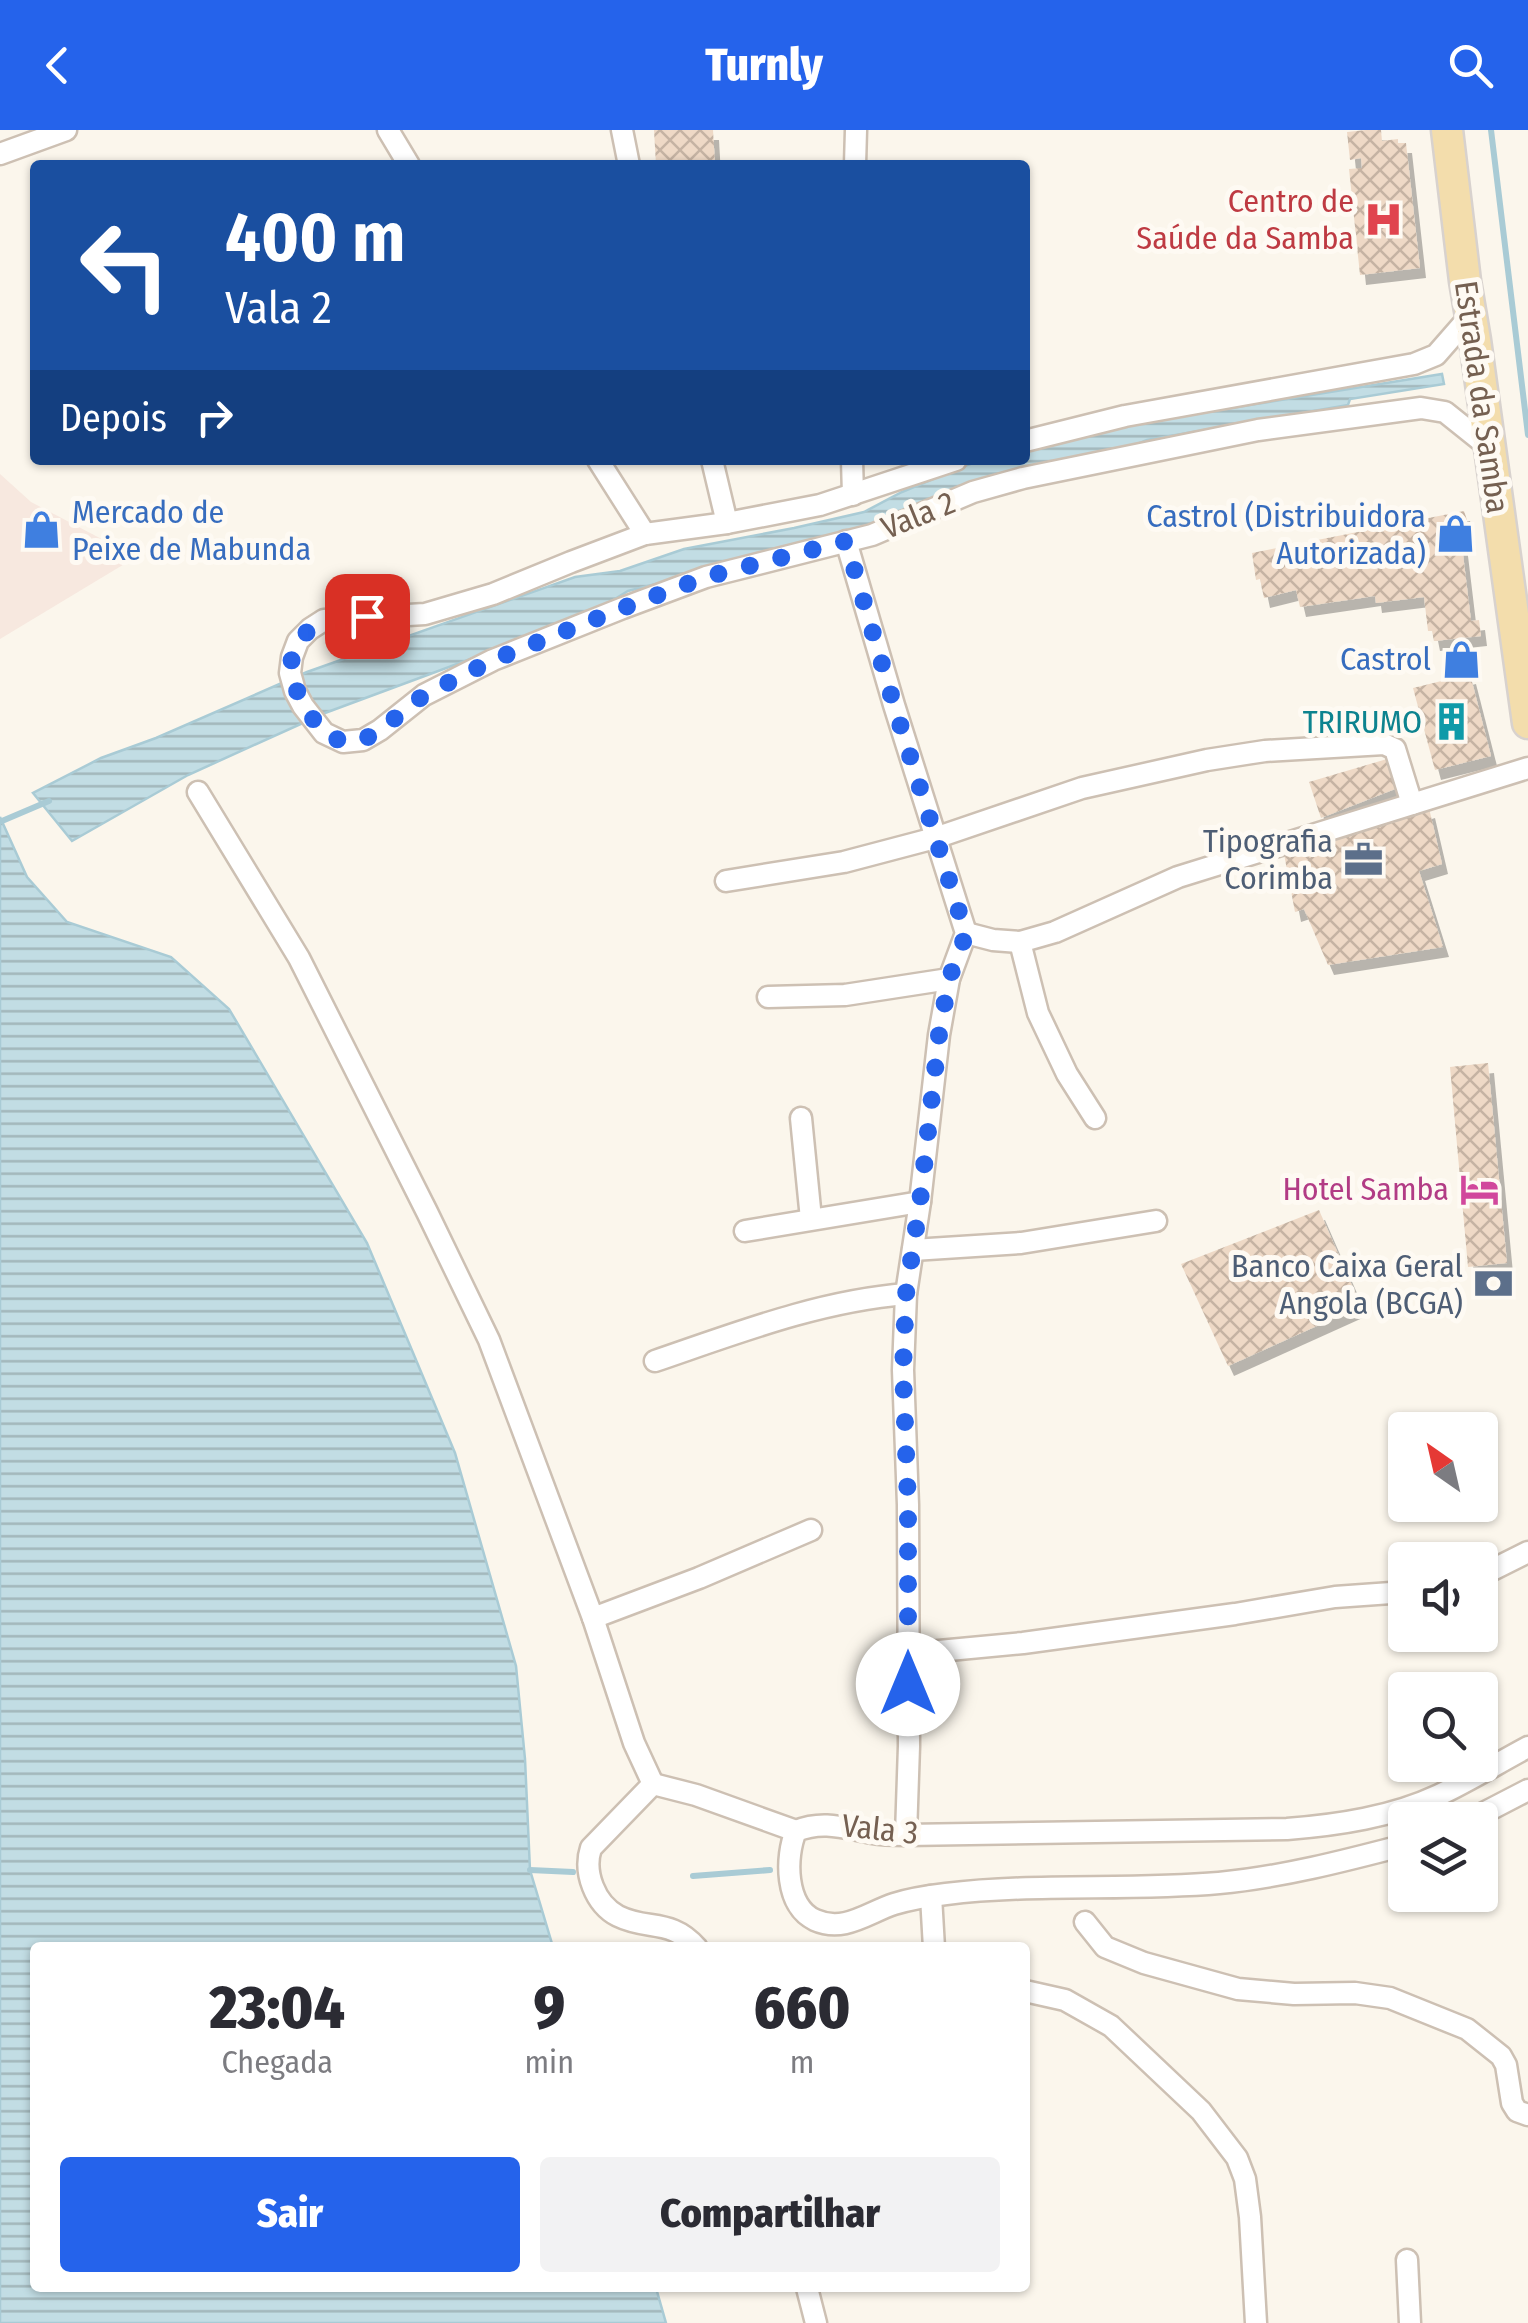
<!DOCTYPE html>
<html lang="pt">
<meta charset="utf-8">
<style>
:root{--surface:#fff;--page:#f2f2f3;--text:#2b2b33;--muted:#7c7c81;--accent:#2563eb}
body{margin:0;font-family:"Fira Sans Condensed",sans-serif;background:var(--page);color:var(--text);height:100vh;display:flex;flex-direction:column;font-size:38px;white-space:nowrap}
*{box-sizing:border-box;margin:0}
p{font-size:32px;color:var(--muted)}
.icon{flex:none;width:55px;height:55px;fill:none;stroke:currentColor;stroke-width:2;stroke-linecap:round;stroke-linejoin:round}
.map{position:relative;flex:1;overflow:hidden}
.drawer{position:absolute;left:30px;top:1812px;width:1000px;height:350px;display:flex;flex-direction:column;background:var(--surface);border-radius:10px;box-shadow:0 2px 8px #0004}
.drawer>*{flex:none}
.hud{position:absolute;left:30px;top:30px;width:1000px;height:305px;border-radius:10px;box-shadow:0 2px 8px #0004;background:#1a4fa0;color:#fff;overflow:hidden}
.needle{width:65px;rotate:326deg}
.buttons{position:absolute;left:1388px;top:1282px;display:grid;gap:20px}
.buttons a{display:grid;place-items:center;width:110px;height:110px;border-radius:10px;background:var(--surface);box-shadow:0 2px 8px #0004;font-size:50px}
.pin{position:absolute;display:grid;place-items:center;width:85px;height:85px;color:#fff;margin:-42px;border-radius:20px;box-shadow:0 5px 15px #0006}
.me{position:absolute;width:110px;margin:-55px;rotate:0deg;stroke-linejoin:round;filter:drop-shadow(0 0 8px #0008)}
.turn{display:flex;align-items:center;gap:35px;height:210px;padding:0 30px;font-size:45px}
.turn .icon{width:130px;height:130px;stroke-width:2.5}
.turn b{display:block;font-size:70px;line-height:85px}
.then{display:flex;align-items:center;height:95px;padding:0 30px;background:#0003;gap:20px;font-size:38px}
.eta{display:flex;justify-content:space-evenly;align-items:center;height:170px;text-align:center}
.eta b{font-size:60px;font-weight:800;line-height:70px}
.cta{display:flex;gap:20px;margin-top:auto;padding:20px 30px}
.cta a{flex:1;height:115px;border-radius:10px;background:var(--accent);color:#fff;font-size:40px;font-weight:800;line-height:115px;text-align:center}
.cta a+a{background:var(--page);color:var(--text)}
header{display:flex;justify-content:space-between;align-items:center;height:130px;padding:0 30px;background:var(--accent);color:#fff;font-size:45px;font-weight:800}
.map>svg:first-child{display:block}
</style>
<header><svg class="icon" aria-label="back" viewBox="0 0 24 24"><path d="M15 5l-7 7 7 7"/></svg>Turnly<svg class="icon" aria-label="search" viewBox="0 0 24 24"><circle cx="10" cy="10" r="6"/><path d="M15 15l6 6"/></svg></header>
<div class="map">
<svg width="1528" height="2193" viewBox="0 0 1528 2193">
<defs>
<pattern id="water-rules" width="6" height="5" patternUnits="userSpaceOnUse" patternTransform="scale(2.5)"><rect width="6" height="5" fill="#c2dde4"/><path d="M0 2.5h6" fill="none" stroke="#a2b7bb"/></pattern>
<pattern id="building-cross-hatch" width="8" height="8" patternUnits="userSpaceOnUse" patternTransform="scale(2.5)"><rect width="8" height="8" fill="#eed9c6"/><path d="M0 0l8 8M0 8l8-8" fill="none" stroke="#c5b3a3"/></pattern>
<filter id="shadow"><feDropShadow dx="6" dy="10" stdDeviation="0" flood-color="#0004"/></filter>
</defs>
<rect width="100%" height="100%" fill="#fbf6ec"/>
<path fill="#f7e8df" d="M 0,344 L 31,372 L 136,427 L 0,509 Z"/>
<g fill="url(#water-rules)" stroke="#a9cbd5" stroke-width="2.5">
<path d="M 1442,244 L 1444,254 L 1350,269 L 1348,275 L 1147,310 L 1091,333 L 873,400 L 628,461 L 589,485 L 325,583 L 188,645 L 72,711 L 33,663 L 101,628 L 156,608 L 307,542 L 575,447 L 620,441 L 684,419 L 794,398 L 864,382 L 902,362 L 964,336 L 983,330 L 1025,330 L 1025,319 L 1144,292 Z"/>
<path d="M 0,687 L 27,747 L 67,792 L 171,827 L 229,879 L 367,1113 L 455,1323 L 516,1536 L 525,1629 L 530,1740 L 553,1817 L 35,1818 L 35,2158 L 656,2158 L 666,2193 L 0,2193 Z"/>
</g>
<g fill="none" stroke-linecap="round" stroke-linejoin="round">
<g stroke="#a9cbd5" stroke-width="6">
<path d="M 1491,0 L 1528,305"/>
<path d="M 2,691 L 49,671"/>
<path d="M 530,1740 L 573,1742"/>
<path d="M 693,1746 L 770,1740"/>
</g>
</g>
<g fill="url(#building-cross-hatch)" filter="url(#shadow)">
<path d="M 654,0 L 713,0 L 715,35 L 656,35 Z"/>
<path d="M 1366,0 L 1381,0 L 1382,11 L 1398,9 L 1398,13 L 1406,13 L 1420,138 L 1360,145 L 1349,39 L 1362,38 L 1361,28 L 1350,30 L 1347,2 Z"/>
<path d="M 1464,381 L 1467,390 L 1459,391 L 1471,491 L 1479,490 L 1481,506 L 1434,511 L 1432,501 L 1428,501 L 1424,467 L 1376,473 L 1375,466 L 1300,477 L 1296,460 L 1264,468 L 1260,449 L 1256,450 L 1252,423 Z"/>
<path d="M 1469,520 L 1471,537 L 1453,539 L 1451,522 Z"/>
<path d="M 1470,544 L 1491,626 L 1435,640 L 1413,558 Z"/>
<path d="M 1387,629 L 1395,659 L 1321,688 L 1309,652 Z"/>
<path d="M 1429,678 L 1442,734 L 1419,741 L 1443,817 L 1328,835 L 1304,779 L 1295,782 L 1284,724 Z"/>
<path d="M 1488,933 L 1507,1133 L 1468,1137 L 1450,937 Z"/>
<path d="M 1319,1080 L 1361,1176 L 1228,1236 L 1181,1134 Z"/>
</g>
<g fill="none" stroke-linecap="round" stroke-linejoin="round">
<defs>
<g id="street">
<path d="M 388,0 L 409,35"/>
<path d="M 622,0 L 629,35"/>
<path d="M 0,24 L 66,0"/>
<path d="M 855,35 L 856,0"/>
<path d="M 1025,311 L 1125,286 L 1414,234 L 1436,225 L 1471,185"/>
<path d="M 598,330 L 645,404"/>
<path d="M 712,330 L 727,393"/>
<path d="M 852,330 L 853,365"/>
<path d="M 956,330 L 820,375 L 727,393 L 645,404 L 571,432 L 493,464 L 425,484 L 324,490 L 310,499 L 298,511 L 292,527 L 290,543 L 295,561 L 303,576 L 324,603 L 343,612 L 363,610 L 380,600 L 424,565 L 493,530 L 623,478 L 706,447 L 872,405 L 973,362 L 1023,348 L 1258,300 L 1421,278 L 1445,282 L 1490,318"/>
<path d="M 846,411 L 894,575 L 966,803 L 949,849 L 939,905 L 920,1072 L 906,1164 L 903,1240 L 908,1375 L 909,1616 L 906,1705"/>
<path d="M 198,662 L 299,828 L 427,1082 L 489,1210 L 593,1488 L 634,1613 L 653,1654 L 591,1718 C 583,1742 595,1774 618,1786 C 648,1801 671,1788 697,1818"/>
<path d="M 726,751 L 844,732 L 935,708 L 1082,658 L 1207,630 L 1265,621 L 1384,614 L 1395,619 L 1412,674"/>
<path d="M 966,803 L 993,810 L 1020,812 L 1055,802 L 1178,747 L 1528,638"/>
<path d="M 1020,812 L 1038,883 L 1067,944 L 1095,988"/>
<path d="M 768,867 L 845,865 L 949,849"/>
<path d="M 801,988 L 811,1089"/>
<path d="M 745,1101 L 920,1072"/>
<path d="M 913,1120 L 1021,1113 L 1156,1091"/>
<path d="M 655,1231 C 737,1203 819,1171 906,1164"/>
<path d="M 1480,1446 L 1528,1422"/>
<path d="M 593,1488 L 699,1448 L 811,1400"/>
<path d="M 907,1524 L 1023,1513 L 1235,1484 L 1335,1467 L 1405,1462"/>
<path d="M 653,1654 L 696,1665 L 796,1701"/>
<path d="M 1470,1690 L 1528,1660"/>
<path d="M 1405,1715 C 1344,1731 1282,1747 1219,1753 C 1128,1761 1036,1753 946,1764 C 929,1766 910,1769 894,1774 C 867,1783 844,1803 815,1790 C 785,1776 785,1727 796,1701 C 823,1690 844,1698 872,1703 C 883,1705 894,1705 906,1705 L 1287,1699 C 1338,1695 1392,1687 1439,1665 C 1469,1651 1498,1633 1528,1617"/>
<path d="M 931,1766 L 934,1818"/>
<path d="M 1085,1792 L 1105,1817 L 1144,1833 L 1238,1859 L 1294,1864 L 1355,1863 L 1390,1868 L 1467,1899 L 1501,1926 L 1506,1935 L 1512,1973 L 1517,1981 L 1528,1985"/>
<path d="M 1025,1861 L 1065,1870 L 1111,1896 L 1201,1981 L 1237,2028 L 1245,2049 L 1250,2087 L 1256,2193"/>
<path d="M 1407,2130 L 1410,2193"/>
<path d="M 807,2158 L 816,2193"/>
</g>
<path id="primary" d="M 1447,0 L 1465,151 L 1475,210 L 1528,593"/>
</defs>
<use href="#street" stroke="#cdc0b3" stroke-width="25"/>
<use href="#primary" stroke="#d8d2ce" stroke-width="35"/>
<use href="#street" stroke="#fff" stroke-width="20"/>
<use href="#primary" stroke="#f3ddac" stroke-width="30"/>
</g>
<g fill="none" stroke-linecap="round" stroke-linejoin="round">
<path stroke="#2563eb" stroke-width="18" stroke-dasharray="0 32.4" d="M 367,486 L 324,490 L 310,499 L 298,511 L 292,527 L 290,543 L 303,576 L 324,603 L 343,612 L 363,610 L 380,600 L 424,565 L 493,530 L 623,478 L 706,447 L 846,411 L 894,575 L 966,804 L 949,849 L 939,905 L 920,1072 L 906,1164 L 903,1240 L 908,1374 L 908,1554"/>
</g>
<defs>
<symbol id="hospital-bare" viewBox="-9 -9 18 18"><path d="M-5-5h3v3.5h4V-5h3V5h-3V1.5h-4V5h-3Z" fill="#e0444e" stroke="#fefaf3" stroke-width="2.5" paint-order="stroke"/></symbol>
<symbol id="shop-bare" viewBox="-9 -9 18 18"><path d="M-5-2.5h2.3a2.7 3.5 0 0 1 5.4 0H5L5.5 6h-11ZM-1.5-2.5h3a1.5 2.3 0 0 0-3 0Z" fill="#3f7fe0" stroke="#fefaf3" stroke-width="2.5" paint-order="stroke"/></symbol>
<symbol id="building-bare" viewBox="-9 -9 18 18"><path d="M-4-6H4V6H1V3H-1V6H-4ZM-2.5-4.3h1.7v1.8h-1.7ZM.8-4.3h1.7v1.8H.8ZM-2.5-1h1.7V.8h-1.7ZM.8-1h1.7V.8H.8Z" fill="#0f9aa8" stroke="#fefaf3" stroke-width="2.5" paint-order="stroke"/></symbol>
<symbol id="office-bare" viewBox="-9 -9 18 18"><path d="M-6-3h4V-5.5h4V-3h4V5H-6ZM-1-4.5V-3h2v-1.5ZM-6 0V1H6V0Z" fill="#5c6f8a" stroke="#fefaf3" stroke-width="2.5" paint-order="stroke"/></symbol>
<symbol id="hotel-bare" viewBox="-9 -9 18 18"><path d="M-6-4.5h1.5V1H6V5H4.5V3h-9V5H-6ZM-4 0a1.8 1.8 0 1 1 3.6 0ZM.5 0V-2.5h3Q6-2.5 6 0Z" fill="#d1479c" stroke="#fefaf3" stroke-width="2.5" paint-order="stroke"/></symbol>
<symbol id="bank-bare" viewBox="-9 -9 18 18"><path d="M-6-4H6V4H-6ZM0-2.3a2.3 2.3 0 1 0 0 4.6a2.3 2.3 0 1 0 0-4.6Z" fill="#5c6f8a" stroke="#fefaf3" stroke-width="2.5" paint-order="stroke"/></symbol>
</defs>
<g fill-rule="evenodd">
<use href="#hospital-bare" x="1356" y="62" width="55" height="55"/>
<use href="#shop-bare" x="14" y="372" width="55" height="55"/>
<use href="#shop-bare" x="1428" y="376" width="55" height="55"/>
<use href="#shop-bare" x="1434" y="502" width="55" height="55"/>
<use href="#building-bare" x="1424" y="564" width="55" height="55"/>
<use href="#office-bare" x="1336" y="702" width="55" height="55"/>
<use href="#hotel-bare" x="1452" y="1032" width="55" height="55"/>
<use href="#bank-bare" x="1466" y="1126" width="55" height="55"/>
</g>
<g text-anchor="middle" stroke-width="10" stroke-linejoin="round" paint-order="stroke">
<g font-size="32" fill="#be3a42" stroke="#fefaf3" text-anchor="end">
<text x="1354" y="82">Centro de<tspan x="1354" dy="37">Saúde da Samba</tspan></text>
</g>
<g font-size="32" fill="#756051" stroke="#fefaf3">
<text transform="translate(1482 267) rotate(82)" y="11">Estrada da Samba</text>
<text transform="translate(918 385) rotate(-22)" y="11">Vala 2</text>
<text transform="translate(880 1699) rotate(6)" y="11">Vala 3</text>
</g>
<g font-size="32" fill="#366cbe" stroke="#fefaf3" text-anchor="end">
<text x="72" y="393" text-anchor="start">Mercado de<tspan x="72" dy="37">Peixe de Mabunda</tspan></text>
<text x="1426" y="397">Castrol (Distribuidora<tspan x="1426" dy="37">Autorizada)</tspan></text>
<text x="1431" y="540">Castrol</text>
</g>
<g font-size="32" fill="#0d838f" stroke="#fefaf3" text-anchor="end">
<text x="1422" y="603">TRIRUMO</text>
</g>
<g font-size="32" fill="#4e5e75" stroke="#fefaf3" text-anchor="end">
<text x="1333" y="722">Tipografia<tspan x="1333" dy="37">Corimba</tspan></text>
<text x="1463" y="1147">Banco Caixa Geral<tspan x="1463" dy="37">Angola (BCGA)</tspan></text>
</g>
<g font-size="32" fill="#b23c85" stroke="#fefaf3" text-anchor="end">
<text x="1449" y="1070">Hotel Samba</text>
</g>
</g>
</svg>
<div class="buttons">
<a><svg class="needle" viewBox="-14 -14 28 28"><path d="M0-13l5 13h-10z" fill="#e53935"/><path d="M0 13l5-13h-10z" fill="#7c7c81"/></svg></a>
<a><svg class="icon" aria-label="sound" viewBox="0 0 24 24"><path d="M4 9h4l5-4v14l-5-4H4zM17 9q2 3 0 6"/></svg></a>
<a><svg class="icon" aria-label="search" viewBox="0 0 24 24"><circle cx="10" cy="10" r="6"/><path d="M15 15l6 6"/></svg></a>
<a><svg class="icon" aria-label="layers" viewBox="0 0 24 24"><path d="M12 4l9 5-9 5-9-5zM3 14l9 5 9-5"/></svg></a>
</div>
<div class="pin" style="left:367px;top:486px;background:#d93025"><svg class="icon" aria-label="arrive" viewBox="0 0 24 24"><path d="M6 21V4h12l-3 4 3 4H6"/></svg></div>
<svg class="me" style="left:908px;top:1554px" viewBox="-20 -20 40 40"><circle r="19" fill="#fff"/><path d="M0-13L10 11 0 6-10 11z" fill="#2563eb"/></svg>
<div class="hud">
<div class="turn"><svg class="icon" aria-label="left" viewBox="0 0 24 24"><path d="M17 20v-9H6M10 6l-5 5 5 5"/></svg><div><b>400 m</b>Vala 2</div></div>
<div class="then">Depois<svg class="icon" aria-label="right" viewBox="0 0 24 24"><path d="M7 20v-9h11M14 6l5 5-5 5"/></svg></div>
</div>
<section class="drawer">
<div class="eta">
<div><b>23:04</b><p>Chegada</p></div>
<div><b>9</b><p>min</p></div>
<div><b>660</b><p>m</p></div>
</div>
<div class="cta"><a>Sair</a><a>Compartilhar</a></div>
</section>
</div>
